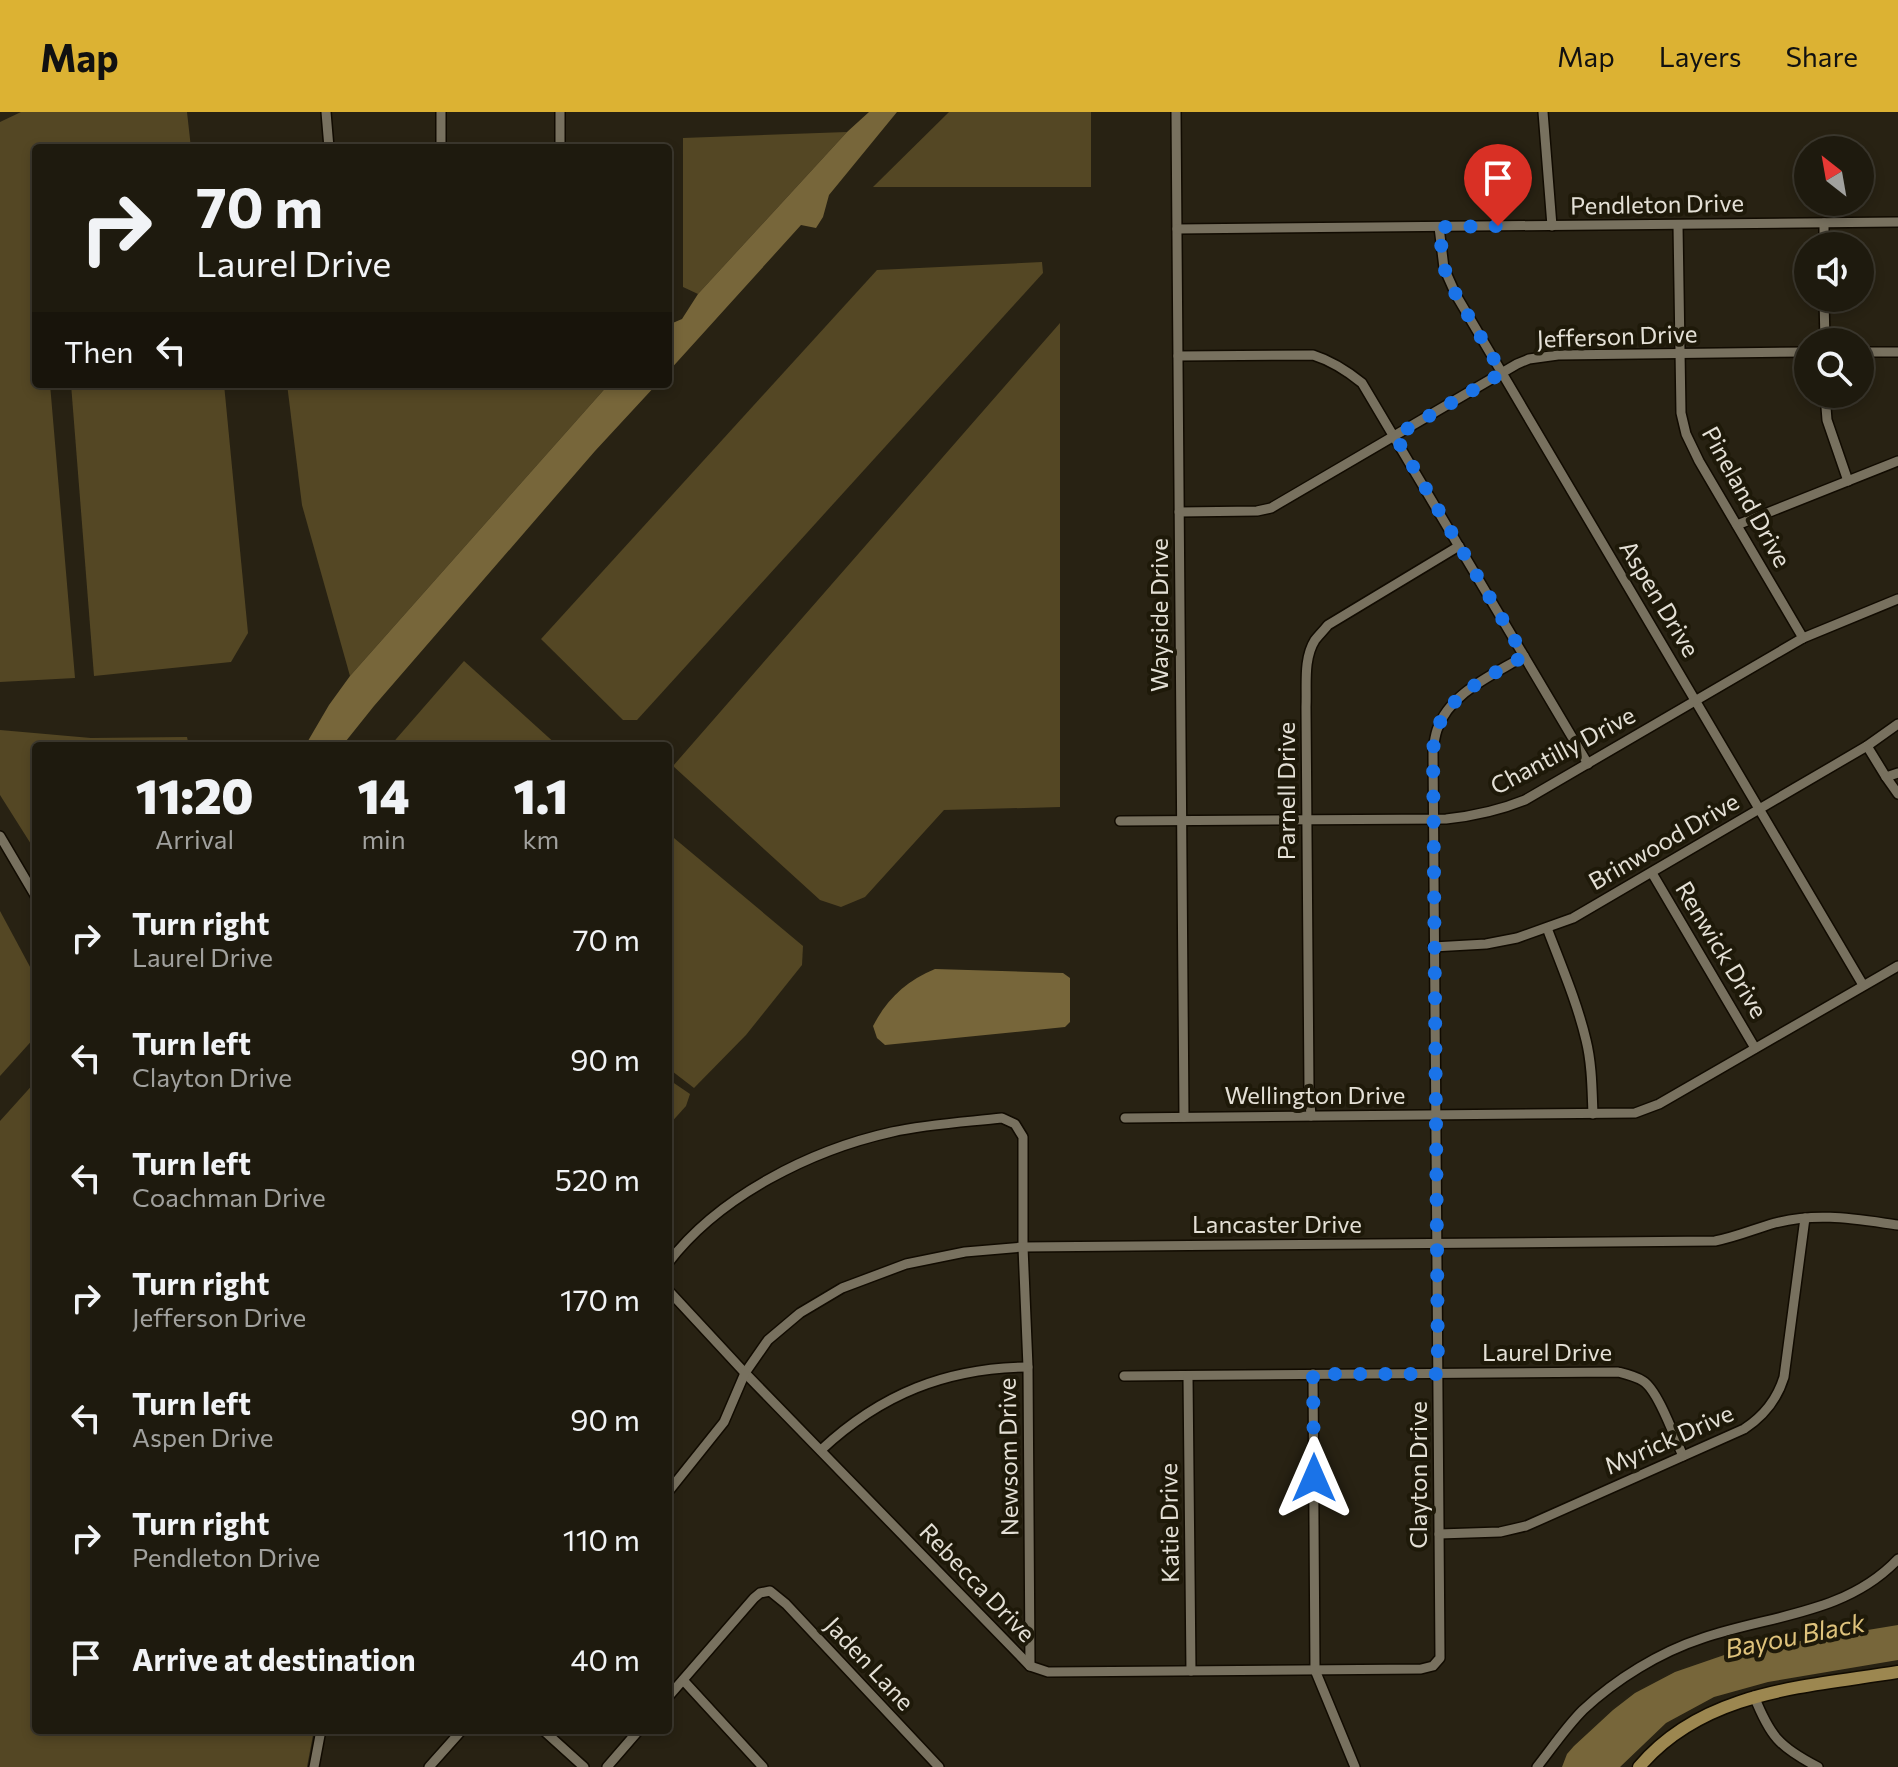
<!DOCTYPE html>
<style>
:root{--surface:#1e1a0e;--page:#262317;--text:#f1f3f6;--muted:#a1a19e;--line:#3c382e;--accent:#dcb233}
body{margin:0;font-family:Commissioner,sans-serif;background:var(--page);color:var(--text);height:100vh;display:flex;flex-direction:column;font-size:30px;white-space:nowrap}
*{box-sizing:border-box;margin:0}
p{font-size:26px;color:var(--muted)}
.icon{flex:none;width:44px;height:44px;fill:none;stroke:currentColor;stroke-width:2;stroke-linecap:round;stroke-linejoin:round}
.map{position:relative;flex:1;overflow:hidden}
.drawer{position:absolute;left:32px;top:630px;width:640px;height:992px;display:flex;flex-direction:column;background:var(--surface);border-radius:8px;box-shadow:0 4px 12px #0003,0 0 0 2px var(--line)}
.drawer>*{flex:none}
.banner{position:absolute;left:32px;top:32px;width:640px;height:244px;border-radius:8px;box-shadow:0 4px 12px #0003,0 0 0 2px var(--line);background:#1e1a0e;color:var(--text);overflow:hidden}
.needle{width:52px;rotate:329deg}
.tools{position:absolute;left:1794px;top:24px;display:grid;gap:16px}
.tools a{display:grid;place-items:center;width:80px;height:80px;border-radius:50%;background:var(--surface);box-shadow:0 4px 12px #0003,0 0 0 2px var(--line);font-size:40px}
.pin{position:absolute;display:grid;place-items:center;width:68px;height:68px;color:#fff;margin:-82px -34px;border-radius:50% 50% 50% 0;rotate:-45deg;box-shadow:0 0 8px #0007}
.pin .icon{rotate:45deg}
.me{position:absolute;width:88px;margin:-44px;rotate:0deg;stroke-linejoin:round;filter:drop-shadow(0 0 6px #0008)}
.turn{display:flex;align-items:center;gap:28px;height:168px;padding:0 32px;font-size:36px}
.turn .icon{width:104px;height:104px;stroke-width:2.5}
.turn b{display:block;font-size:56px;line-height:68px}
.then{display:flex;align-items:center;height:76px;padding:0 32px;background:#0003;gap:16px;font-size:30px}
.eta{display:flex;justify-content:space-evenly;align-items:center;height:136px;text-align:center}
.eta b{font-size:48px;font-weight:800;line-height:56px}
ul{padding:0;list-style:none}
li{display:flex;align-items:center;gap:24px;height:120px;padding:0 32px}
li div{flex:1}
li b{display:block;font-size:30px}
li em{font-style:normal}
header{display:flex;align-items:center;gap:48px;box-sizing:border-box;height:112px;padding:0 40px;background:var(--accent);color:#111}
header strong{font-size:38px}
nav{display:flex;gap:44px;margin-inline-start:auto;font-size:28px}
.map>svg:first-child{display:block}
</style>
<header>
<strong>Map</strong>
<nav><a>Map</a><a>Layers</a><a>Share</a></nav>
</header>
<div class="map">
<svg width="1898" height="1655" viewBox="0 0 1898 1655">
<rect width="100%" height="100%" fill="#282213"/>
<g fill="#544724">
<path d="M 21,0 L 187,0 L 191,36 L 36,36 L 36,272 L 50,272 L 75,566 L 0,570 L 0,10 Z"/>
<path d="M 949,0 L 1091,0 L 1091,75 L 873,75 Z"/>
<path d="M 847,20 L 698,182 L 683,175 L 683,26 Z"/>
<path d="M 1042,150 L 1043,161 L 637,608 L 623,608 L 541,527 L 877,158 Z"/>
<path d="M 1060,211 L 1060,695 L 944,698 L 865,785 L 841,795 L 820,788 L 673,654 Z"/>
<path d="M 71,272 L 224,272 L 248,521 L 231,550 L 94,564 Z"/>
<path d="M 287,272 L 609,272 L 350,564 L 302,393 Z"/>
<path d="M 464,549 L 558,634 L 390,634 Z"/>
<path d="M 0,618 L 91,626 L 187,625 L 189,634 L 36,634 L 36,740 L 0,683 Z"/>
<path d="M 668,721 L 803,834 L 802,853 L 746,923 L 694,976 L 668,956 Z"/>
<path d="M 0,799 L 36,866 L 36,924 L 0,964 Z"/>
<path d="M 668,967 L 690,982 L 686,994 L 668,1014 Z"/>
<path d="M 36,969 L 36,1618 L 314,1618 L 307,1655 L 0,1655 L 0,1009 Z"/>
</g>
<g fill="#77663a">
<path d="M 869,0 L 897,0 L 829,83 L 823,105 L 816,116 L 801,113 L 668,260 L 668,213 L 682,207 L 698,182 L 847,20 Z"/>
<path d="M 609,272 L 657,272 L 595,339 L 374,594 L 342,634 L 305,634 L 329,593 L 350,564 Z"/>
<path d="M 935,857 L 1063,861 L 1070,866 L 1070,910 L 1065,915 L 885,933 L 877,926 L 873,914 C 887,887 906,869 935,857 Z"/>
<path d="M 1898,1513 L 1898,1548 L 1768,1570 L 1714,1585 L 1666,1611 L 1620,1655 L 1562,1655 L 1567,1642 L 1574,1634 L 1613,1598 L 1635,1581 L 1675,1560 L 1733,1540 Z"/>
</g>
<g fill="none" stroke-linecap="round" stroke-linejoin="round">
<defs>
<g id="minor">
<path d="M 326,0 L 329,36"/>
<path d="M 441,0 L 441,36"/>
<path d="M 560,0 L 560,36"/>
<path d="M 1176,0 L 1184,1005"/>
<path d="M 1543,0 L 1552,114"/>
<path d="M 1824,111 L 1824,134"/>
<path d="M 1678,113 L 1681,301 L 1686,322 L 1699,349 L 1803,526"/>
<path d="M 1439,115 L 1444,156 L 1456,183 L 1863,873"/>
<path d="M 1177,117 L 1898,110"/>
<path d="M 1824,186 L 1825,230"/>
<path d="M 1860,240 L 1898,240"/>
<path d="M 1178,244 L 1313,243 C 1332,249 1346,258 1362,271 L 1588,652"/>
<path d="M 1825,282 L 1827,308 L 1848,369"/>
<path d="M 1179,400 L 1257,399 L 1271,396 L 1517,252 L 1529,247 L 1558,243 L 1808,240"/>
<path d="M 1737,413 L 1898,349"/>
<path d="M 1867,634 L 1886,665"/>
<path d="M 1898,661 L 1886,665 L 1898,682"/>
<path d="M 1120,709 L 1446,707 C 1474,704 1498,699 1525,688 L 1803,526 L 1898,487"/>
<path d="M 0,724 L 36,785"/>
<path d="M 1652,761 L 1755,936"/>
<path d="M 1547,816 C 1561,853 1577,890 1586,928 C 1592,952 1592,978 1593,1002"/>
<path d="M 1433,835 L 1486,832 L 1517,826 L 1573,806 L 1867,634 L 1898,612"/>
<path d="M 1311,1004 L 1309,977 L 1306,595 C 1307,573 1303,547 1315,528 C 1319,523 1324,518 1328,513 L 1459,434"/>
<path d="M 1125,1006 L 1635,1001 L 1659,992 L 1898,854"/>
<path d="M 668,1151 C 719,1084 811,1038 892,1020 C 928,1012 966,1010 1002,1006 L 1015,1012 L 1023,1025 L 1023,1135 L 1028,1255 L 1030,1554"/>
<path d="M 668,1178 L 745,1261 L 1030,1554 L 1048,1560 L 1421,1557 L 1433,1554 L 1440,1546 L 1433,638 C 1434,631 1435,624 1437,618 C 1449,581 1493,563 1524,544"/>
<path d="M 1313,1262 L 1315,1558 L 1355,1655"/>
<path d="M 1124,1264 L 1618,1260 C 1626,1262 1635,1264 1643,1269 C 1658,1278 1675,1327 1683,1344"/>
<path d="M 1188,1264 L 1191,1559"/>
<path d="M 821,1338 C 881,1282 946,1256 1028,1255"/>
<path d="M 668,1380 L 724,1310 L 745,1261 L 768,1228 L 800,1201 L 842,1176 L 906,1152 L 965,1140 L 1023,1135 L 1715,1129 C 1736,1125 1754,1117 1775,1111 C 1818,1100 1854,1107 1898,1113"/>
<path d="M 1439,1422 L 1500,1420 L 1526,1414 L 1744,1317 C 1764,1304 1777,1288 1784,1265 L 1805,1106"/>
<path d="M 683,1568 L 763,1655"/>
<path d="M 1754,1584 C 1770,1624 1779,1635 1818,1655"/>
<path d="M 668,1585 L 754,1486 L 760,1481 L 770,1479 L 786,1492 L 939,1655"/>
<path d="M 543,1618 L 584,1655"/>
<path d="M 314,1655 L 321,1618"/>
<path d="M 429,1655 L 462,1618"/>
<path d="M 607,1655 L 639,1618"/>
<path d="M 1537,1655 C 1552,1636 1566,1615 1583,1598 C 1616,1567 1660,1540 1703,1526 C 1771,1503 1846,1502 1898,1447"/>
</g>
<path id="major" d="M 1639,1655 C 1704,1578 1806,1575 1898,1560"/>
</defs>
<use href="#minor" stroke="#110b01" stroke-width="12"/>
<use href="#major" stroke="#110b01" stroke-width="15"/>
<use href="#minor" stroke="#78715f" stroke-width="9"/>
<use href="#major" stroke="#9c8750" stroke-width="12"/>
</g>
<g fill="none" stroke-linecap="round" stroke-linejoin="round">
<path stroke="#1a73e8" stroke-width="14" stroke-dasharray="0 25.2" d="M 1314,1366 L 1313,1262 L 1438,1262 L 1433,638 C 1434,631 1435,624 1437,618 C 1449,581 1493,563 1524,544 L 1395,324 L 1502,261 L 1456,183 L 1444,156 L 1439,115 L 1498,114"/>
</g>
<g text-anchor="middle" stroke-width="8" stroke-linejoin="round" paint-order="stroke">
<g font-size="24" fill="#e4e0d6" stroke="#1e1909">
<text transform="translate(1657 93) rotate(-1)" y="8">Pendleton Drive</text>
<text transform="translate(1617 225) rotate(-2)" y="8">Jefferson Drive</text>
<text transform="translate(1746 385) rotate(61)" y="8">Pineland Drive</text>
<text transform="translate(1659 487) rotate(59)" y="8">Aspen Drive</text>
<text transform="translate(1160 503) rotate(-90)" y="8">Wayside Drive</text>
<text transform="translate(1563 639) rotate(-28)" y="8">Chantilly Drive</text>
<text transform="translate(1287 679) rotate(-90)" y="8">Parnell Drive</text>
<text transform="translate(1664 730) rotate(-30)" y="8">Brinwood Drive</text>
<text transform="translate(1721 838) rotate(59)" y="8">Renwick Drive</text>
<text x="1315" y="992">Wellington Drive</text>
<text x="1277" y="1121">Lancaster Drive</text>
<text x="1547" y="1249">Laurel Drive</text>
<text transform="translate(1669 1328) rotate(-24)" y="8">Myrick Drive</text>
<text transform="translate(1009 1345) rotate(-91)" y="8">Newsom Drive</text>
<text transform="translate(1419 1363) rotate(-90)" y="8">Clayton Drive</text>
<text transform="translate(1170 1411) rotate(-91)" y="8">Katie Drive</text>
<text transform="translate(977 1471) rotate(46)" y="8">Rebecca Drive</text>
<text transform="translate(869 1552) rotate(47)" y="8">Jaden Lane</text>
</g>
<g font-size="26" font-style="italic" fill="#dfc37c" stroke="#1e1909">
<text transform="translate(1795 1524) rotate(-11)" y="9">Bayou Black</text>
</g>
</g>
</svg>
<div class="tools">
<a><svg class="needle" viewBox="-14 -14 28 28"><path d="M0-13l5 13h-10z" fill="#e53935"/><path d="M0 13l5-13h-10z" fill="#a1a19e"/></svg></a>
<a><svg class="icon" aria-label="sound" viewBox="0 0 24 24"><path d="M4 9h4l5-4v14l-5-4H4zM17 9q2 3 0 6"/></svg></a>
<a><svg class="icon" aria-label="search" viewBox="0 0 24 24"><circle cx="10" cy="10" r="6"/><path d="M15 15l6 6"/></svg></a>
</div>
<div class="pin" style="left:1498px;top:114px;background:#d93025"><svg class="icon" aria-label="arrive" viewBox="0 0 24 24"><path d="M6 21V4h12l-3 4 3 4H6"/></svg></div>
<svg class="me" style="left:1314px;top:1366px" viewBox="-20 -20 40 40"><path d="M0-17L14 15 0 8-14 15z" fill="#1a73e8" stroke="#fff" stroke-width="4"/></svg>
<div class="banner">
<div class="turn"><svg class="icon" aria-label="right" viewBox="0 0 24 24"><path d="M7 20v-9h11M14 6l5 5-5 5"/></svg><div><b>70 m</b>Laurel Drive</div></div>
<div class="then">Then<svg class="icon" aria-label="left" viewBox="0 0 24 24"><path d="M17 20v-9H6M10 6l-5 5 5 5"/></svg></div>
</div>
<section class="drawer">
<div class="eta">
<div><b>11:20</b><p>Arrival</p></div>
<div><b>14</b><p>min</p></div>
<div><b>1.1</b><p>km</p></div>
</div>
<ul>
<li><svg class="icon" aria-label="right" viewBox="0 0 24 24"><path d="M7 20v-9h11M14 6l5 5-5 5"/></svg><div><b>Turn right</b><p>Laurel Drive</p></div><em>70 m</em></li>
<li><svg class="icon" aria-label="left" viewBox="0 0 24 24"><path d="M17 20v-9H6M10 6l-5 5 5 5"/></svg><div><b>Turn left</b><p>Clayton Drive</p></div><em>90 m</em></li>
<li><svg class="icon" aria-label="left" viewBox="0 0 24 24"><path d="M17 20v-9H6M10 6l-5 5 5 5"/></svg><div><b>Turn left</b><p>Coachman Drive</p></div><em>520 m</em></li>
<li><svg class="icon" aria-label="right" viewBox="0 0 24 24"><path d="M7 20v-9h11M14 6l5 5-5 5"/></svg><div><b>Turn right</b><p>Jefferson Drive</p></div><em>170 m</em></li>
<li><svg class="icon" aria-label="left" viewBox="0 0 24 24"><path d="M17 20v-9H6M10 6l-5 5 5 5"/></svg><div><b>Turn left</b><p>Aspen Drive</p></div><em>90 m</em></li>
<li><svg class="icon" aria-label="right" viewBox="0 0 24 24"><path d="M7 20v-9h11M14 6l5 5-5 5"/></svg><div><b>Turn right</b><p>Pendleton Drive</p></div><em>110 m</em></li>
<li><svg class="icon" aria-label="arrive" viewBox="0 0 24 24"><path d="M6 21V4h12l-3 4 3 4H6"/></svg><div><b>Arrive at destination</b></div><em>40 m</em></li>
</ul>
</section>
</div>
